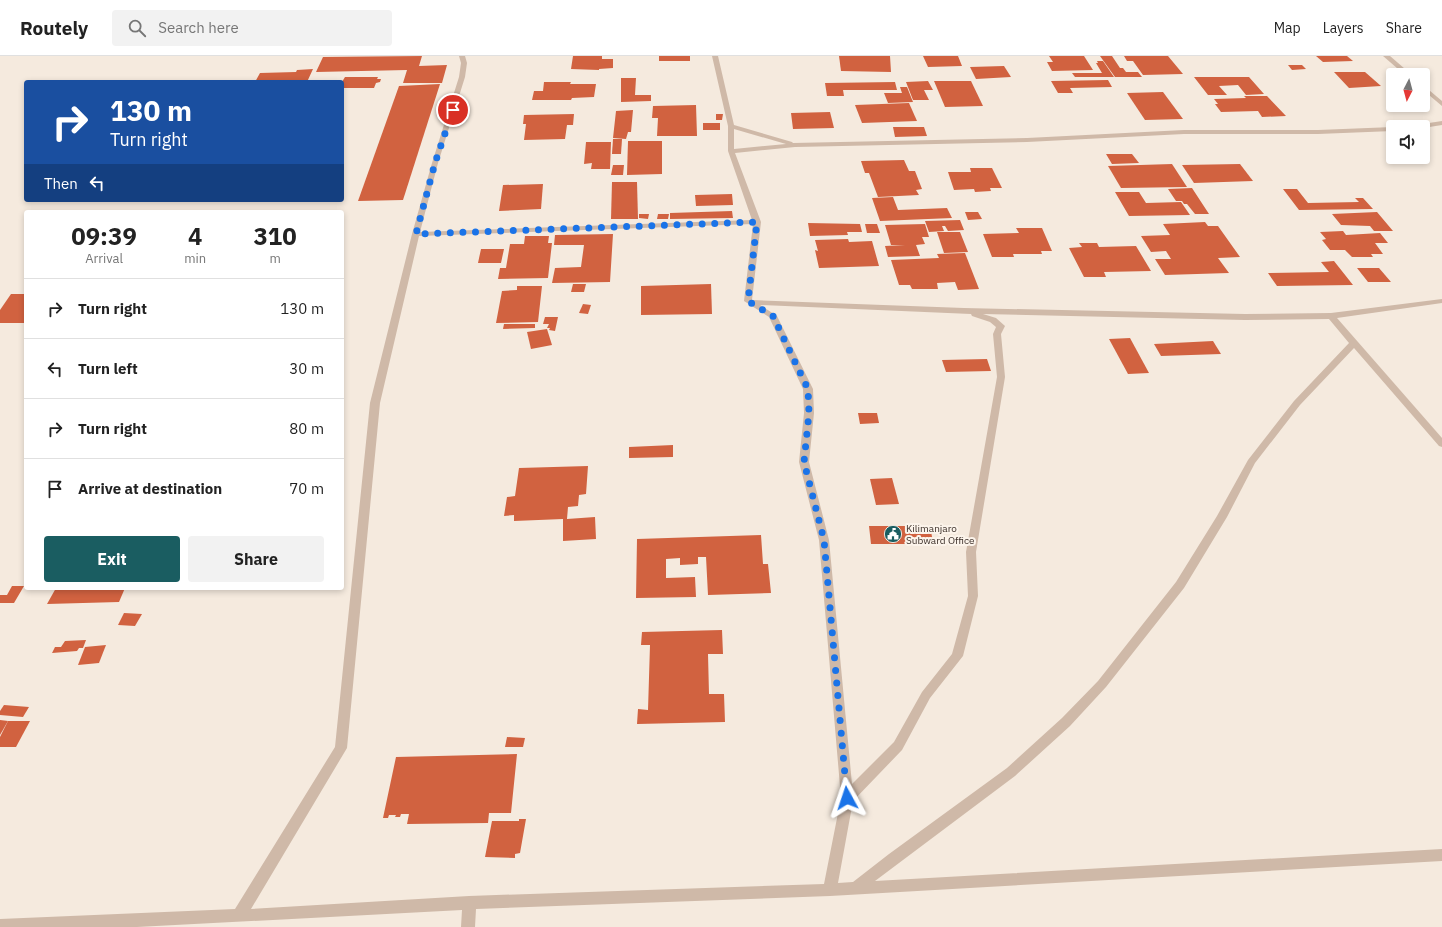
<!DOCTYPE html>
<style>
:root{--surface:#fff;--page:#f2f2f2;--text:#222;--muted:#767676;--line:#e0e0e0;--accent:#1a5d61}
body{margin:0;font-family:"IBM Plex Sans",sans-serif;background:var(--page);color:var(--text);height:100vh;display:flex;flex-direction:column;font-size:15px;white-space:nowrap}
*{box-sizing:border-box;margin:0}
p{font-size:13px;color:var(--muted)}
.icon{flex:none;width:22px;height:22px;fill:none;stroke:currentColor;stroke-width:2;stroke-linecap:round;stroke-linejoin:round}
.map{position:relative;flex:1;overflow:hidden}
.side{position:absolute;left:24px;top:154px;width:320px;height:380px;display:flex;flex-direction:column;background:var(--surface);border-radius:4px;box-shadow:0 2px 6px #0003}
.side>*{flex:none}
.hud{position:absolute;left:24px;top:24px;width:320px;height:122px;border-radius:4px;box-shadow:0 2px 6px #0003;background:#1a4fa0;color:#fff;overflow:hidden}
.needle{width:26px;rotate:186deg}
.controls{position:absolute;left:1386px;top:12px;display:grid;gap:8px}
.controls a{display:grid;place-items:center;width:44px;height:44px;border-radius:4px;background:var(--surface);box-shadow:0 2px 6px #0003;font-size:20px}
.pin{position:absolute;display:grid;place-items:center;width:34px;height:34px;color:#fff;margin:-17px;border:2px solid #fff;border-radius:50%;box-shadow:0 1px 4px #0007}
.me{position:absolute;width:44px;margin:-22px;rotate:355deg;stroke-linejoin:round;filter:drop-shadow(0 0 3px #0008)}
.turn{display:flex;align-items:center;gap:14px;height:84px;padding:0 20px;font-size:18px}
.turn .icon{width:52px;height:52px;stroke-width:2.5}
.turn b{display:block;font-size:28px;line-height:34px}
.then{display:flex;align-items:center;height:38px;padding:0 20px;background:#0003;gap:8px;font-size:15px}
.eta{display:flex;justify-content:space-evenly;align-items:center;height:68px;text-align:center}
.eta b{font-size:24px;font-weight:700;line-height:28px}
.action{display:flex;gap:8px;margin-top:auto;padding:8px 20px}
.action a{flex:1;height:46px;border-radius:4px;background:var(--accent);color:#fff;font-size:16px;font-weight:700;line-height:46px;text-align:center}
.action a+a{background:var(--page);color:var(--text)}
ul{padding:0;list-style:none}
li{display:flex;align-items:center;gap:12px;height:60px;padding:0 20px;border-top:1px solid var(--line)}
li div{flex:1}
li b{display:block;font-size:15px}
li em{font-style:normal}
header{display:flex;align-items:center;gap:24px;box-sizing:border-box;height:56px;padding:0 20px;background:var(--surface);border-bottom:1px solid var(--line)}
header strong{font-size:19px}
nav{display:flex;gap:22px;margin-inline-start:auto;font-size:14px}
.search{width:280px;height:36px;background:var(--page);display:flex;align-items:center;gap:10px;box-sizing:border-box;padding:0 14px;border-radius:4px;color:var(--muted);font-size:15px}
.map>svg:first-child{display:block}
</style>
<header>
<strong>Routely</strong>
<div class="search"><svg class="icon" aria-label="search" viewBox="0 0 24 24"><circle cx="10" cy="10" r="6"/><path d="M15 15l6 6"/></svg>Search here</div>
<nav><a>Map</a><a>Layers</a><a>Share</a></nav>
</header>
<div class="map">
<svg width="1442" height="871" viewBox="0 0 1442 871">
<rect width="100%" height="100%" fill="#f5eade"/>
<g fill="#d16240">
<path d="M 422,0 L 419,10 L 447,9 L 442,27 L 403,27 L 407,14 L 316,16 L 323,1 Z"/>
<path d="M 573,0 L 602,0 L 602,3 L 613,3 L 613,12 L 599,13 L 599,14 L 571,13 Z"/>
<rect x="659" y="0" width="31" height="5"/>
<path d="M 839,0 L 890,0 L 891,16 L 841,15 Z"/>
<path d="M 923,0 L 958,0 L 962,10 L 928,11 Z"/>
<path d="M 1049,0 L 1084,0 L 1093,14 L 1052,15 L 1047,6 L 1053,6 Z"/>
<path d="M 1100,0 L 1112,0 L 1120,12 L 1123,12 L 1126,16 L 1138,16 L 1142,21 L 1115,21 Z"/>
<path d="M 1124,0 L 1168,0 L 1183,18 L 1143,19 L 1133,5 L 1127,5 Z"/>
<path d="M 1316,0 L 1347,0 L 1353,5 L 1323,6 Z"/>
<path d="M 1097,5 L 1103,5 L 1114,21 L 1075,21 L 1072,17 L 1102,17 L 1096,7 L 1098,7 Z"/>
<path d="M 1288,9 L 1302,9 L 1306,13 L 1292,14 Z"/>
<path d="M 1004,10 L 1011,21 L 976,23 L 970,11 Z"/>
<path d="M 313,13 L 307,26 L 255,26 L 260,17 L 296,16 L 297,14 Z"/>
<path d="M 1334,16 L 1365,16 L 1381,30 L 1349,32 Z"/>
<path d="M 345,21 L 378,21 L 377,23 L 381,23 L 380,26 L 376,27 L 374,32 L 342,32 L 342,26 Z"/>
<path d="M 1194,21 L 1249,21 L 1264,38 L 1246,39 L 1238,29 L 1219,30 L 1227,39 L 1208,39 Z"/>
<path d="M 621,22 L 636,22 L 635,39 L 651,39 L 651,45 L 621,46 Z"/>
<path d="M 1108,24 L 1112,31 L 1070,32 L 1073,37 L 1058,37 L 1051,25 Z"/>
<path d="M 928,25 L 933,34 L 924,34 L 929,44 L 913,44 L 906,26 Z"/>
<path d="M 934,25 L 971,25 L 983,50 L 945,51 Z"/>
<path d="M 544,26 L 571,26 L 570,28 L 596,28 L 594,41 L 572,42 L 571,44 L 532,44 L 534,35 L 543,35 Z"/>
<path d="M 895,26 L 897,34 L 843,34 L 844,40 L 827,40 L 825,27 Z"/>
<path d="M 440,28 L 403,144 L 358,145 L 399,30 Z"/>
<path d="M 900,31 L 907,31 L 913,46 L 888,47 L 884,37 L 902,37 Z"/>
<path d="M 1163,36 L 1183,63 L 1145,64 L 1127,37 Z"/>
<path d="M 1244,40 L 1267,40 L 1286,60 L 1262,61 L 1258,55 L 1221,56 L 1215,48 L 1218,48 L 1214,43 L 1246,42 Z"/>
<path d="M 909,47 L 917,65 L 862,67 L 855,49 Z"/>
<path d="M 696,49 L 697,80 L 657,80 L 658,62 L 652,62 L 653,50 Z"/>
<path d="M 633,54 L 631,76 L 628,76 L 626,83 L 613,82 L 616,55 Z"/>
<path d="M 830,56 L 834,72 L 793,73 L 791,57 Z"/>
<path d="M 574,58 L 573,69 L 567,69 L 565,83 L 524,84 L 526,68 L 523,68 L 524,59 Z"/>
<path d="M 716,58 L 723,58 L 722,64 L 716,64 Z"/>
<rect x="703" y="67" width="17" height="7"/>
<path d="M 893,71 L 924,71 L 927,80 L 895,81 Z"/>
<path d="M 613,83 L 622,83 L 621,98 L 612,98 Z"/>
<path d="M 628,85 L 662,85 L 662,118 L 627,119 Z"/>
<path d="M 586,86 L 611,86 L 610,113 L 591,113 L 592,107 L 584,108 Z"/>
<path d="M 1106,98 L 1132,98 L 1139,107 L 1112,108 Z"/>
<path d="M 904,104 L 909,115 L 915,115 L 922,133 L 916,134 L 919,139 L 878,141 L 869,117 L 865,117 L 861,105 Z"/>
<path d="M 1172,108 L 1187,131 L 1121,132 L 1108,110 Z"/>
<path d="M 1240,108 L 1253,125 L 1194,127 L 1182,109 Z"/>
<path d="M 613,109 L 624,109 L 623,119 L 611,119 Z"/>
<path d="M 970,112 L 992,112 L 1002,132 L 990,132 L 991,135 L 975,136 L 974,133 L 954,134 L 948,116 L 971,116 Z"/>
<path d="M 612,126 L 637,126 L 638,163 L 611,163 Z"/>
<path d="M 543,128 L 541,153 L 499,155 L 503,129 Z"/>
<path d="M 1192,132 L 1209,158 L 1195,158 L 1187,148 L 1184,148 L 1182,145 L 1176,145 L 1168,133 Z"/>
<path d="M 1283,133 L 1297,133 L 1308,147 L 1359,146 L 1355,142 L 1363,142 L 1373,153 L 1299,154 Z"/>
<path d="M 1115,136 L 1139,136 L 1146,147 L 1181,146 L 1190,159 L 1129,160 Z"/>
<path d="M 732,138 L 733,149 L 696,150 L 695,139 Z"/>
<path d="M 893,141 L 898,154 L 947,152 L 952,162 L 880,165 L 872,142 Z"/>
<path d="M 732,155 L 733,162 L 670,163 L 670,157 Z"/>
<path d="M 965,156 L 978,156 L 982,163 L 968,164 Z"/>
<path d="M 1377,156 L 1393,175 L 1374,175 L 1370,170 L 1341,169 L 1332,158 Z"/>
<path d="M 639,158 L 649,158 L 648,163 L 639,162 Z"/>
<path d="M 658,158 L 669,158 L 668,163 L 657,163 Z"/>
<path d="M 960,164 L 964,174 L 948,175 L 945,170 L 942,170 L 944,175 L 929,176 L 925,165 Z"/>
<path d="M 1205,166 L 1208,170 L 1218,170 L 1240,201 L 1218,202 L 1229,217 L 1165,219 L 1155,203 L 1171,203 L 1166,195 L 1151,196 L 1141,180 L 1170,179 L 1163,168 Z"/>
<path d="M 808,167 L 860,168 L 862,176 L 847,176 L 848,179 L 810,180 Z"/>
<path d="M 865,168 L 877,168 L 880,177 L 867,177 Z"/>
<path d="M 925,168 L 929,181 L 922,181 L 925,188 L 916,189 L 920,200 L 888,201 L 885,190 L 905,189 L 891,189 L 885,169 Z"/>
<path d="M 1016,172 L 1042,172 L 1052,195 L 1041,195 L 1042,198 L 1013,198 L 1014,201 L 992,201 L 983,178 L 1019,177 Z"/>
<path d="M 1343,175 L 1346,179 L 1380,177 L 1388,187 L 1375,187 L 1383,198 L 1371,198 L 1373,201 L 1352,201 L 1345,194 L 1330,194 L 1322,184 L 1326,183 L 1320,176 Z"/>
<path d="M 937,176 L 960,176 L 968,196 L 944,197 Z"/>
<path d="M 613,178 L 610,226 L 552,227 L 555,212 L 581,211 L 584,189 L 554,189 L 555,179 Z"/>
<path d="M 525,180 L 549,180 L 548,187 L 552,187 L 548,222 L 498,223 L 500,212 L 506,212 L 510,188 L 524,188 Z"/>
<path d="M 848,183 L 849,186 L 872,185 L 879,210 L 819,212 L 815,194 L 818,195 L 815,184 Z"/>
<path d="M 1079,187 L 1097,187 L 1099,191 L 1136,190 L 1151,215 L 1104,216 L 1106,221 L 1084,221 L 1069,192 L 1082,191 Z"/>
<path d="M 481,193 L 504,193 L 501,207 L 478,207 Z"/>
<path d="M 965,197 L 979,233 L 958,234 L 955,226 L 937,227 L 938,233 L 912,233 L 910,229 L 899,229 L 891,204 L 939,202 L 937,198 Z"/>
<path d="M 1334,205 L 1353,229 L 1277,230 L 1268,217 L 1329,216 L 1321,206 Z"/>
<path d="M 1357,212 L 1379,212 L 1391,226 L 1368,226 Z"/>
<path d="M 573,228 L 586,228 L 584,236 L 571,236 Z"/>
<path d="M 711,228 L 712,258 L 641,259 L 641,230 Z"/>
<path d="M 517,230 L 542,230 L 538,266 L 496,267 L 502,235 L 517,234 Z"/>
<path d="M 11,238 L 26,238 L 26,267 L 0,267 L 0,254 Z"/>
<path d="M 583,248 L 591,249 L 588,258 L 579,257 Z"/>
<path d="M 545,261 L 558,261 L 555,275 L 549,274 L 550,272 L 547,272 L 549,268 L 543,268 Z"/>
<path d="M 504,268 L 535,268 L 535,272 L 503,273 Z"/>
<path d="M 547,273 L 552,289 L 531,293 L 527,276 Z"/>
<path d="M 1130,282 L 1149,317 L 1128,318 L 1109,283 Z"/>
<path d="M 1213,285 L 1221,298 L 1161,300 L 1154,288 Z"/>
<path d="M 987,303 L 991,315 L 946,316 L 942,304 Z"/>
<path d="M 858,357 L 877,357 L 879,367 L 860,368 Z"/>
<path d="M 673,389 L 673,401 L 629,402 L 629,391 Z"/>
<path d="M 588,410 L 586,438 L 579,439 L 578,450 L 568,451 L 567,463 L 595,461 L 596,483 L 563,485 L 563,463 L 514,465 L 514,459 L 504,460 L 507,441 L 515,440 L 519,412 Z"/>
<path d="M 892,422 L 899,448 L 876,449 L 870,423 Z"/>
<path d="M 869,470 L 930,470 L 933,486 L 909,486 L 909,488 L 871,488 Z"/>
<path d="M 761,479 L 763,508 L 768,508 L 771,537 L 708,539 L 706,501 L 698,501 L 698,508 L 680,509 L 680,502 L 666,503 L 666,522 L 695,521 L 696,541 L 636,542 L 637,483 Z"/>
<path d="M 12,530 L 24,530 L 14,547 L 0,547 L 0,539 L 7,539 Z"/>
<path d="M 56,532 L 125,532 L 119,546 L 47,548 Z"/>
<path d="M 124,557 L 142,558 L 135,570 L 118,569 Z"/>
<path d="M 722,574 L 723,598 L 708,598 L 709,638 L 724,638 L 725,666 L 637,668 L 638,653 L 648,654 L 650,589 L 641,589 L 642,576 Z"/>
<path d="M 86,584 L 83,592 L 79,592 L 77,595 L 52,597 L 55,591 L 61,591 L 65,585 Z"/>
<path d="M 106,589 L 99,607 L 78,609 L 85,591 Z"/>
<path d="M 4,649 L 29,651 L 23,661 L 0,659 L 0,655 Z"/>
<path d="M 0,664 L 8,665 L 0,679 Z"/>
<path d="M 8,665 L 30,665 L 16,691 L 0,691 L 0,681 Z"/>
<path d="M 507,681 L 525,682 L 523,691 L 505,691 Z"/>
<path d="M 517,698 L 511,757 L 489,757 L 488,767 L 407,768 L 409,758 L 401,758 L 400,761 L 395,761 L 396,759 L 389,759 L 388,762 L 383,762 L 396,701 Z"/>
<path d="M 519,763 L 526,763 L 520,797 L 515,798 L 515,802 L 485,801 L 492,765 L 519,765 Z"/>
</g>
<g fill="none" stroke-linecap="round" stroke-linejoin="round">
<g fill="#cfb9a8" fill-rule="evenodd">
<path d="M 459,0 L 465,0 L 467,7 L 465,21 L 438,107 L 420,176 L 752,164 L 728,95 L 728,70 L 712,0 L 718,0 L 734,69 L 792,86 L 793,87 L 1027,82 L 1184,74 L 1318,74 L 1393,71 L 1393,75 L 1318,78 L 1184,78 L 1027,86 L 795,91 L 735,97 L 761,166 L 752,244 L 964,252 L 1245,258 L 1331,257 L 1442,243 L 1442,247 L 1337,262 L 1442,382 L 1442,391 L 1439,390 L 1354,292 L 1300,349 L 1255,407 L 1227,461 L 1184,532 L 1106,631 L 1070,670 L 1015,720 L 875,825 L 1442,793 L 1442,805 L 830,840 L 476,853 L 475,871 L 461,871 L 462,854 L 137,871 L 0,871 L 0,863 L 235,853 L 335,691 L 370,347 L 412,178 L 432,107 L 459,21 L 461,7 ZM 734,73 L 786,88 L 734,93 ZM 753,168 L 744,245 L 769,261 L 803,333 L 804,357 L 799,406 L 819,484 L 841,742 L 824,828 L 469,840 L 251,853 L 347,692 L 380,347 L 419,180 ZM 760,249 L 971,258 L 972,260 L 990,266 L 996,271 L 993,278 L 997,321 L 966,496 L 968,540 L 952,598 L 922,636 L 894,686 L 852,728 L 829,484 L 809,406 L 814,357 L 813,333 L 777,260 ZM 983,258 L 1245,264 L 1329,263 L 1349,287 L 1294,345 L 1248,404 L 1217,460 L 1176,526 L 1098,625 L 1062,662 L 1007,712 L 889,798 L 853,826 L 838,827 L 853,745 L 902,694 L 930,642 L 963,600 L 978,540 L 976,496 L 1005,321 L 1001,278 L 1005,270 L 996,262 Z"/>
<path d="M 1383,0 L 1390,0 L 1412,19 L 1405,19 Z"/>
<path d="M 1423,29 L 1442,45 L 1442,50 L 1423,34 Z"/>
<path d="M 1442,65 L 1442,69 L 1423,72 L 1413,71 L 1416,69 Z"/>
</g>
</g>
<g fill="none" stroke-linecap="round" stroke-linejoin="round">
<path stroke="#1a73e8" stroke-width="7" stroke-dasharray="0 12.6" d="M 453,54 L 435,107 L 416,178 L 757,166 L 748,245 L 773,260 L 808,333 L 809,357 L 804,406 L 824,484 L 847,742"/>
</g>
<defs>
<symbol id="civic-disc" viewBox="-11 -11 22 22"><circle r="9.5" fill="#1a5d61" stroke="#fcf4eb"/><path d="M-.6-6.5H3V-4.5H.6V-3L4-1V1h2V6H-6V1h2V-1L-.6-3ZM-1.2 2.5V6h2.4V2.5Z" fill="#fff"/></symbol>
</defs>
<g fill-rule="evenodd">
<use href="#civic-disc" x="883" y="468" width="20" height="20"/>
</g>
<g text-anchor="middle" stroke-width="4" stroke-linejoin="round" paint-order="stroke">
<g font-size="10" fill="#3b2f29" stroke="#fcf4eb" text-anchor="start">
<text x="906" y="476">Kilimanjaro<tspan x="906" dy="12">Subward Office</tspan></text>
</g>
</g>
</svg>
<div class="controls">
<a><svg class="needle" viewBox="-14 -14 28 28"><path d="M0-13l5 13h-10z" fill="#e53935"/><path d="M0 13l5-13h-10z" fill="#767676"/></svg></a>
<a><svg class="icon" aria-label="sound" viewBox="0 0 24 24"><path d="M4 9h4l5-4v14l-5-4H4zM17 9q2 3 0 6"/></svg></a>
</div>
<div class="pin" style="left:453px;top:54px;background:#d93025"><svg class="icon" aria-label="arrive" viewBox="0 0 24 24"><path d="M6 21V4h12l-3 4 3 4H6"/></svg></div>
<svg class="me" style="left:847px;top:742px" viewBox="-20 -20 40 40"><path d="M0-17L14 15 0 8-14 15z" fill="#1a73e8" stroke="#fff" stroke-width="4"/></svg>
<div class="hud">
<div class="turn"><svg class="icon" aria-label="right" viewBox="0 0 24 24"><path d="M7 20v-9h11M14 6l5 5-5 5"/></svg><div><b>130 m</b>Turn right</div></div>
<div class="then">Then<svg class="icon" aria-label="left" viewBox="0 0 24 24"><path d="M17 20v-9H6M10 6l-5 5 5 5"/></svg></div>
</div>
<section class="side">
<div class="eta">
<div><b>09:39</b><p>Arrival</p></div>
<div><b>4</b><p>min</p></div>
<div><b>310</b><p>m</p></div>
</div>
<ul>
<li><svg class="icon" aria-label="right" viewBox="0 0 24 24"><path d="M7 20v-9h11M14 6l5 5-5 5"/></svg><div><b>Turn right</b></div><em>130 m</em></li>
<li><svg class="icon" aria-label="left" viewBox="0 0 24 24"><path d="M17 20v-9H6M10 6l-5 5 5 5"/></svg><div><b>Turn left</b></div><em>30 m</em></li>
<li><svg class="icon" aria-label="right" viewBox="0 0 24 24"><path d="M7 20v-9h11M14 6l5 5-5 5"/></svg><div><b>Turn right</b></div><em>80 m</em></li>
<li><svg class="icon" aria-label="arrive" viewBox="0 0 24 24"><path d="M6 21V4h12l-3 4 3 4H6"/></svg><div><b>Arrive at destination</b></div><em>70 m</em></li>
</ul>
<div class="action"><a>Exit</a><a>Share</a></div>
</section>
</div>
